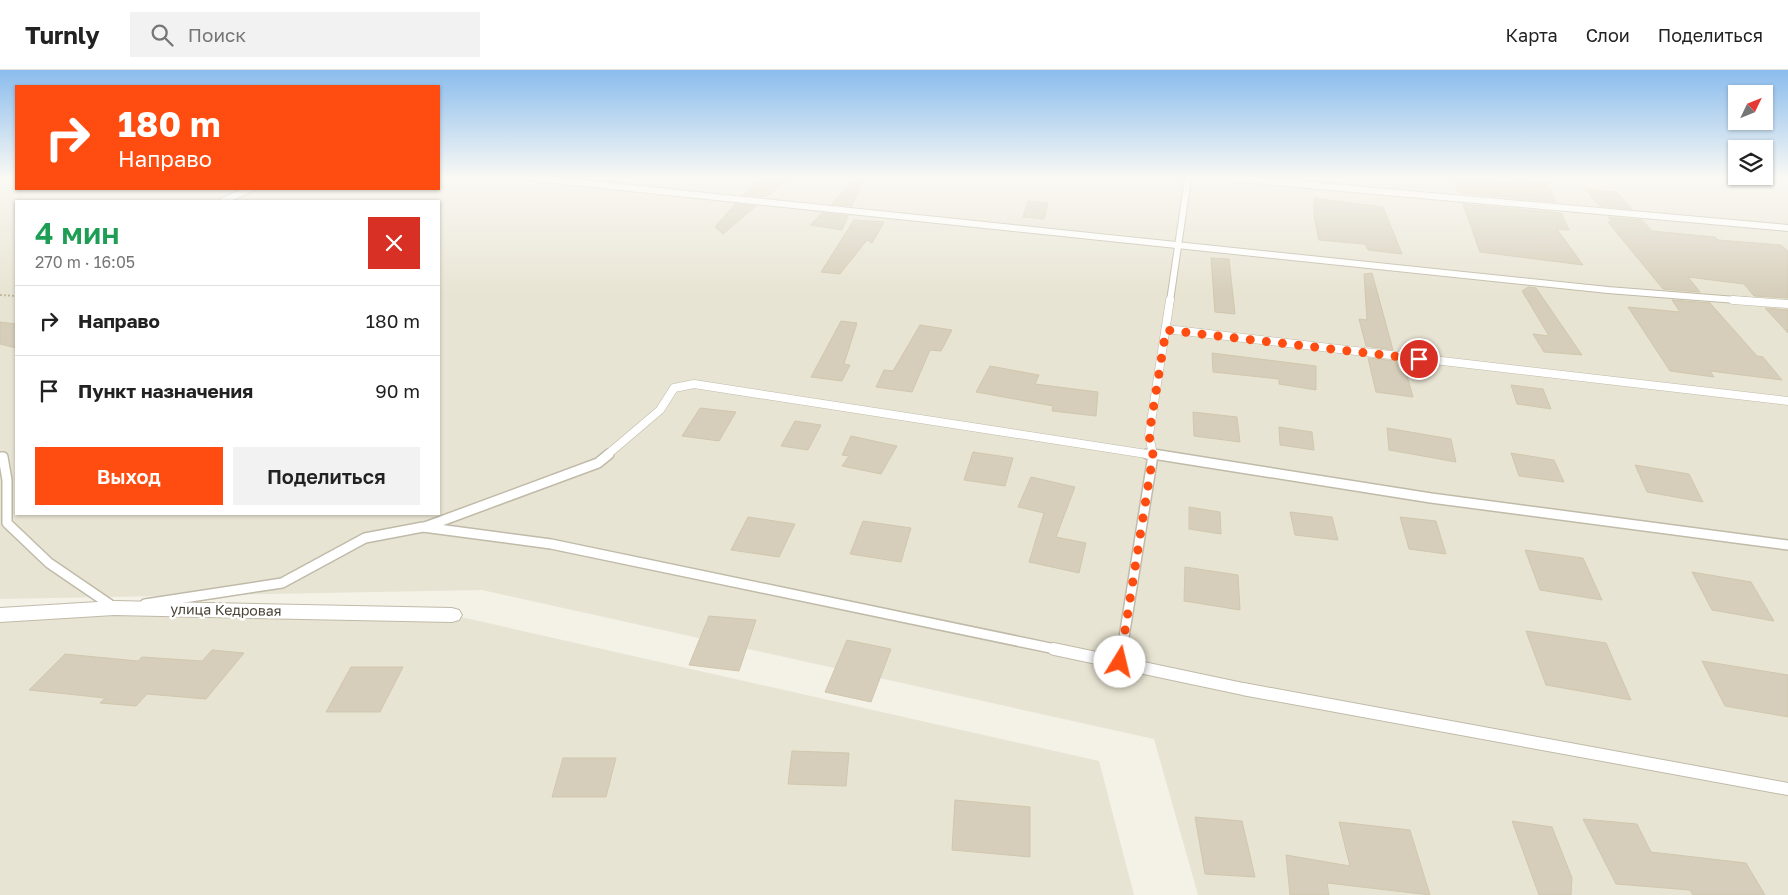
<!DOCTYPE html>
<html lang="ru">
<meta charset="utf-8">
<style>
:root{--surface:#fff;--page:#f2f2f2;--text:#222;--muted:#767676;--line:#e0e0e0;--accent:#ff4d11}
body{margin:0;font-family:"Golos Text",sans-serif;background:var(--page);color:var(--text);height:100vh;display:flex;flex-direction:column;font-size:19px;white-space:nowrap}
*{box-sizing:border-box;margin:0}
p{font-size:16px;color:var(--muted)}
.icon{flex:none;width:28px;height:28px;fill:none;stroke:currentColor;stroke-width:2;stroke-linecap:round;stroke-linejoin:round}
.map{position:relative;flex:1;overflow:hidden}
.drawer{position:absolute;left:15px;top:130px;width:425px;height:315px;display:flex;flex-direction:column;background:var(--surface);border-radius:0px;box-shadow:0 1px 4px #0004}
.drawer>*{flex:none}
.hud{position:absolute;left:15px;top:15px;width:425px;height:105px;border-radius:0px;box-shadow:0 1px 4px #0004;background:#ff4d11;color:#fff;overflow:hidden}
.needle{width:32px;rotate:47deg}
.buttons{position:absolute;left:1728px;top:15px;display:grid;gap:10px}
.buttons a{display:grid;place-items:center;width:45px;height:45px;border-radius:0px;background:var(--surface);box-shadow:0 1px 4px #0004;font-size:25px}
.pin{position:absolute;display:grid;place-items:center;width:42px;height:42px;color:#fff;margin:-21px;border:2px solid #fff;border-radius:50%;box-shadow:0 1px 5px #0007}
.me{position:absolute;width:55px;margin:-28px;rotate:9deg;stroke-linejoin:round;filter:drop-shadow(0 0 4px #0008)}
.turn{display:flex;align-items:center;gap:18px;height:105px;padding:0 20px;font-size:22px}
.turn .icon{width:65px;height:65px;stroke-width:2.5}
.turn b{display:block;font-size:35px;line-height:42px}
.round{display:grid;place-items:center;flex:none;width:52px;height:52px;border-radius:0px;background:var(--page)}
.head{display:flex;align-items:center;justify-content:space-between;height:85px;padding:0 20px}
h1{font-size:30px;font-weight:600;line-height:38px;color:#1e9e55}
.cta{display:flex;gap:10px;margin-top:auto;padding:10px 20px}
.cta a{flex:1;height:58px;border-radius:0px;background:var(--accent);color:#fff;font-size:20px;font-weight:600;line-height:58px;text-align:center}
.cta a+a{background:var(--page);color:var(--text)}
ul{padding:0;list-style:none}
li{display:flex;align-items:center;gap:15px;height:70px;padding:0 20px;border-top:1px solid var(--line)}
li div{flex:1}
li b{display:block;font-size:19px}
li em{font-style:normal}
header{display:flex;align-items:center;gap:30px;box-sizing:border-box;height:70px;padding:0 25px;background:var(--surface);border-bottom:1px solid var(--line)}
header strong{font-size:24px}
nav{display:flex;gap:28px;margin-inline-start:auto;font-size:18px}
.search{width:350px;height:45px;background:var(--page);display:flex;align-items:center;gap:12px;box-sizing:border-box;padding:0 18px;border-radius:0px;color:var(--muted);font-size:19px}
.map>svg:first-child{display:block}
</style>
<header>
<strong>Turnly</strong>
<div class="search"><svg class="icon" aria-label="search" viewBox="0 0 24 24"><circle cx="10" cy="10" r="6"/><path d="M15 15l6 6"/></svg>Поиск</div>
<nav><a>Карта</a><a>Слои</a><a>Поделиться</a></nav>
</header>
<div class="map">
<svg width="1788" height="825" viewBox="0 0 1788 825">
<rect width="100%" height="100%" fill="#f4f1e6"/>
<g fill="#e8e4d3" fill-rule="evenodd">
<path d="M 0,108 L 16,108 L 16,119 L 439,119 L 439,108 L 1788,108 L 1788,825 L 1198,825 L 1154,669 L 482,520 L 0,529 ZM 16,131 L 439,131 L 439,444 L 16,444 Z"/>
<path d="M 0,545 L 452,545 L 1099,691 L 1134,825 L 0,825 Z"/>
</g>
<g fill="#d6ceba" stroke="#d1c7ad">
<path d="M 763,108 L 789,108 L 766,127 L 743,125 Z"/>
<path d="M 858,108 L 864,108 L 852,136 L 831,134 Z"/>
<path d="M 1453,108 L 1512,112 L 1511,109 L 1548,113 L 1556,132 L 1459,123 Z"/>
<path d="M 1585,119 L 1617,122 L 1632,139 L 1599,136 Z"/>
<path d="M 1314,128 L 1383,137 L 1402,184 L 1368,180 L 1365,174 L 1319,170 L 1314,146 Z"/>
<path d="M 1028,131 L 1048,133 L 1044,149 L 1023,147 Z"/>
<path d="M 735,134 L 756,136 L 723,164 L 715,157 Z"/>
<path d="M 1463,134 L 1561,143 L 1569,160 L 1557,159 L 1583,195 L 1480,182 Z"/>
<path d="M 822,143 L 848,146 L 842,160 L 810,155 Z"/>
<path d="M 1608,147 L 1642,150 L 1652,161 L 1715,167 L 1718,170 L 1781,175 L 1788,181 L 1788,228 L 1754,226 L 1744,214 L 1688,207 L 1700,222 L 1663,219 L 1608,152 L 1612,152 Z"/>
<path d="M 854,150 L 884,152 L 872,173 L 867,170 L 840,204 L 821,202 Z"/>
<path d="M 1211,188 L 1229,189 L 1235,244 L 1215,242 Z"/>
<path d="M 1372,203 L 1393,280 L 1366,276 L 1359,249 L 1367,250 L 1364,204 Z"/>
<path d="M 1528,217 L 1536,218 L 1582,285 L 1544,282 L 1533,264 L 1549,266 L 1522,221 Z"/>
<path d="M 1672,230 L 1710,233 L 1757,286 L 1763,287 L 1782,310 L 1710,301 L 1714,307 L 1670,301 L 1628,237 L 1680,242 Z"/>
<path d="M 1765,238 L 1788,240 L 1788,263 Z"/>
<path d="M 841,251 L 857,253 L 844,294 L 850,295 L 842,311 L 811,307 Z"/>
<path d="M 0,252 L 16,254 L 16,278 L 0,274 Z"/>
<path d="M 920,255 L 952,260 L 941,281 L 930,280 L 912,322 L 876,317 L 884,300 L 893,301 Z"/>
<path d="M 1212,283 L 1316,296 L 1316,320 L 1279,314 L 1279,309 L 1213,302 Z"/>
<path d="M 1368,288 L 1396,291 L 1399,301 L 1406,302 L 1413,327 L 1376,322 Z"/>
<path d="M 990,296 L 1039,305 L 1035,314 L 1098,322 L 1096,346 L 1052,341 L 1053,336 L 976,322 Z"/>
<path d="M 1511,315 L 1543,319 L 1551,339 L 1517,334 Z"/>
<path d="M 700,338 L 736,342 L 719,371 L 682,366 Z"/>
<path d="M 1193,342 L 1237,347 L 1240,372 L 1194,366 Z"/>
<path d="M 795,351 L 821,355 L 808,380 L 781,376 Z"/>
<path d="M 1279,357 L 1312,362 L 1314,380 L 1280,375 Z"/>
<path d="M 1387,358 L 1451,369 L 1456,392 L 1389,380 Z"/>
<path d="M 851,366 L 897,376 L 881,404 L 842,396 L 849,386 L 842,385 Z"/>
<path d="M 973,382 L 1013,388 L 1005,416 L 964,410 Z"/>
<path d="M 1511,383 L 1554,390 L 1564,412 L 1519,406 Z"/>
<path d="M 1635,395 L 1689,404 L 1703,432 L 1647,422 Z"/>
<path d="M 1031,407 L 1075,417 L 1056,467 L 1086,473 L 1079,503 L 1029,492 L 1044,443 L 1018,437 Z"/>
<path d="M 1189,437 L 1220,442 L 1221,464 L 1189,459 Z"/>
<path d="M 1290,442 L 1332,447 L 1338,470 L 1295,465 Z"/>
<path d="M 748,447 L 795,454 L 779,487 L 731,480 Z"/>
<path d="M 1400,447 L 1436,451 L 1446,484 L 1409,479 Z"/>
<path d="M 863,451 L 911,458 L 901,492 L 850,484 Z"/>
<path d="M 1525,480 L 1583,488 L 1602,530 L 1540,520 Z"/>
<path d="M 1185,497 L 1238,505 L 1240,540 L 1184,531 Z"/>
<path d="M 1692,502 L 1751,512 L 1774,551 L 1712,540 Z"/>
<path d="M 709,546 L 756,550 L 739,601 L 689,595 Z"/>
<path d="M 1526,561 L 1606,573 L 1631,630 L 1546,615 Z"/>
<path d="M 847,570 L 891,579 L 871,632 L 825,622 Z"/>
<path d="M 212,580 L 244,583 L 206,629 L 147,624 L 136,636 L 100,633 L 105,628 L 29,620 L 65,584 L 138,591 L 142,587 L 202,591 Z"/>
<path d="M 1702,591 L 1788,605 L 1788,647 L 1725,636 Z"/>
<path d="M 351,597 L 403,597 L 380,642 L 326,642 Z"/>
<path d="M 792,681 L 849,683 L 846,716 L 788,714 Z"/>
<path d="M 563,688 L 616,688 L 606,727 L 552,727 Z"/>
<path d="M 955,730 L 1030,737 L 1030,787 L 952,780 Z"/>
<path d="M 1195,747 L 1242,751 L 1255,807 L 1205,804 Z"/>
<path d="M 1583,749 L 1637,754 L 1651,782 L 1746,793 L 1765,825 L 1693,825 L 1690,820 L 1616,814 Z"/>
<path d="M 1512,751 L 1552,757 L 1572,808 L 1571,825 L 1539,825 Z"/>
<path d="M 1339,752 L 1410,760 L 1430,825 L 1327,813 L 1329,825 L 1290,825 L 1286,785 L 1350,796 Z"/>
</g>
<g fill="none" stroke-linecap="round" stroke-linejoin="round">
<defs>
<g id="lane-far3">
<path d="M 534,108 L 1608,220 L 1749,231"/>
<path d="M 1231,108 L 1788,158"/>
<path d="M 223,131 L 250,119"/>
<path d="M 1170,231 L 1188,108"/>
</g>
<g id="lane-far2">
<path d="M 1733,230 L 1788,234"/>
<path d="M 1166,259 L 1788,331"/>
<path d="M 607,385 L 660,340 L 674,318 L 694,314 L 1153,385"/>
<path d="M 1155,385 L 1153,385 L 1149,365 L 1170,230"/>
</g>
<g id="lane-far1">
<path d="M 1153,384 L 1431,428 L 1788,475"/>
<path d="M 0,387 L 3,387 L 7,410 L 7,453 L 49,493 L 115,538"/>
<path d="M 425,457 L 598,393 L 609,384"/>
<path d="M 145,534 L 282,513 L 365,468 L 423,457 L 551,474 L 1060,580"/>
<path d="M 1122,580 L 1153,385 L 1147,384"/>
</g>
<g id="lane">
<path d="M 1054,579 L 1243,619 L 1788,719"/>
<path d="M 1120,592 L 1122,579"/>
</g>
<path id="street" d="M 114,531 L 452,538 L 459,540 L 462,545 L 459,550 L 452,552 L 114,545 L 0,552 L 0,538 Z"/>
</defs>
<use href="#lane-far3" stroke="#c0baa8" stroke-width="8"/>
<use href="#lane-far2" stroke="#c0baa8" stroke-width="9"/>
<use href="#lane-far1" stroke="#c0baa8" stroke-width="12"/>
<use href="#lane" stroke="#c0baa8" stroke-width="14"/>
<use href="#street" stroke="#c0baa8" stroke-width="2"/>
<path stroke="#c2b898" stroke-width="2" stroke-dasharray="2 2" stroke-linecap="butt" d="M 0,225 L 16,226"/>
<use href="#lane-far3" stroke="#fff" stroke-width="6"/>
<use href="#lane-far2" stroke="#fff" stroke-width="8"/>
<use href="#lane-far1" stroke="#fff" stroke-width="9"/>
<use href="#lane" stroke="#fff" stroke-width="12"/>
<use href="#street" fill="#fff" fill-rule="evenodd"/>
</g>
<linearGradient id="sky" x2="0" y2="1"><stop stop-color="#8abced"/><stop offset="0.48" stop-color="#faf9f4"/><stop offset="1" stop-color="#faf9f4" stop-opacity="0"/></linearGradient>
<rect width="1788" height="224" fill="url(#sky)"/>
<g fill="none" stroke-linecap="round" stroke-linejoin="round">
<path stroke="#ff4d11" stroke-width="9" stroke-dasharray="0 16.2" d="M 1120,592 L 1153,385 L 1149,365 L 1166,260 L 1419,289"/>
</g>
<g text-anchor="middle" stroke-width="5" stroke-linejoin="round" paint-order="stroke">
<g font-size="14" fill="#474235" stroke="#fff">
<text transform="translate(226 540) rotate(1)" y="5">улица Кедровая</text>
</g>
</g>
</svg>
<div class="buttons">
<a><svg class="needle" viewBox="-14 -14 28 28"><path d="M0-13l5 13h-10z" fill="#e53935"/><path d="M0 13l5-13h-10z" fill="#767676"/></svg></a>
<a><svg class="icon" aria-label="layers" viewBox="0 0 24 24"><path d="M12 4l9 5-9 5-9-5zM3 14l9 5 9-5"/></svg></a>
</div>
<div class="pin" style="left:1419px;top:289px;background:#d93025"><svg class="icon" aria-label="arrive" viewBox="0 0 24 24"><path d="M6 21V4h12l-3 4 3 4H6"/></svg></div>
<svg class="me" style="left:1120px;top:592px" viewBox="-20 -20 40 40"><circle r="19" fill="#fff"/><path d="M0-13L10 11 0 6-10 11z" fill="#ff4d11"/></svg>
<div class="hud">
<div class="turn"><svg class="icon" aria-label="right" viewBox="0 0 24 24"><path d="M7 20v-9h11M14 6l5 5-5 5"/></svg><div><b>180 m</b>Направо</div></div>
</div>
<section class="drawer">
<div class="head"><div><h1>4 мин</h1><p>270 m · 16:05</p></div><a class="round" style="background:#d93025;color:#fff"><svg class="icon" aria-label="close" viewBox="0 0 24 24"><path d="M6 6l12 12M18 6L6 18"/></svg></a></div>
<ul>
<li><svg class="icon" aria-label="right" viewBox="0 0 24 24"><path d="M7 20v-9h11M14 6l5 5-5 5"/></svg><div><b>Направо</b></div><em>180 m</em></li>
<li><svg class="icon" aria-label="arrive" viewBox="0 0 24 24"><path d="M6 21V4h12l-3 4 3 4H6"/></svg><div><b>Пункт назначения</b></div><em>90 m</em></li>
</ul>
<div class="cta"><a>Выход</a><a>Поделиться</a></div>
</section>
</div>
